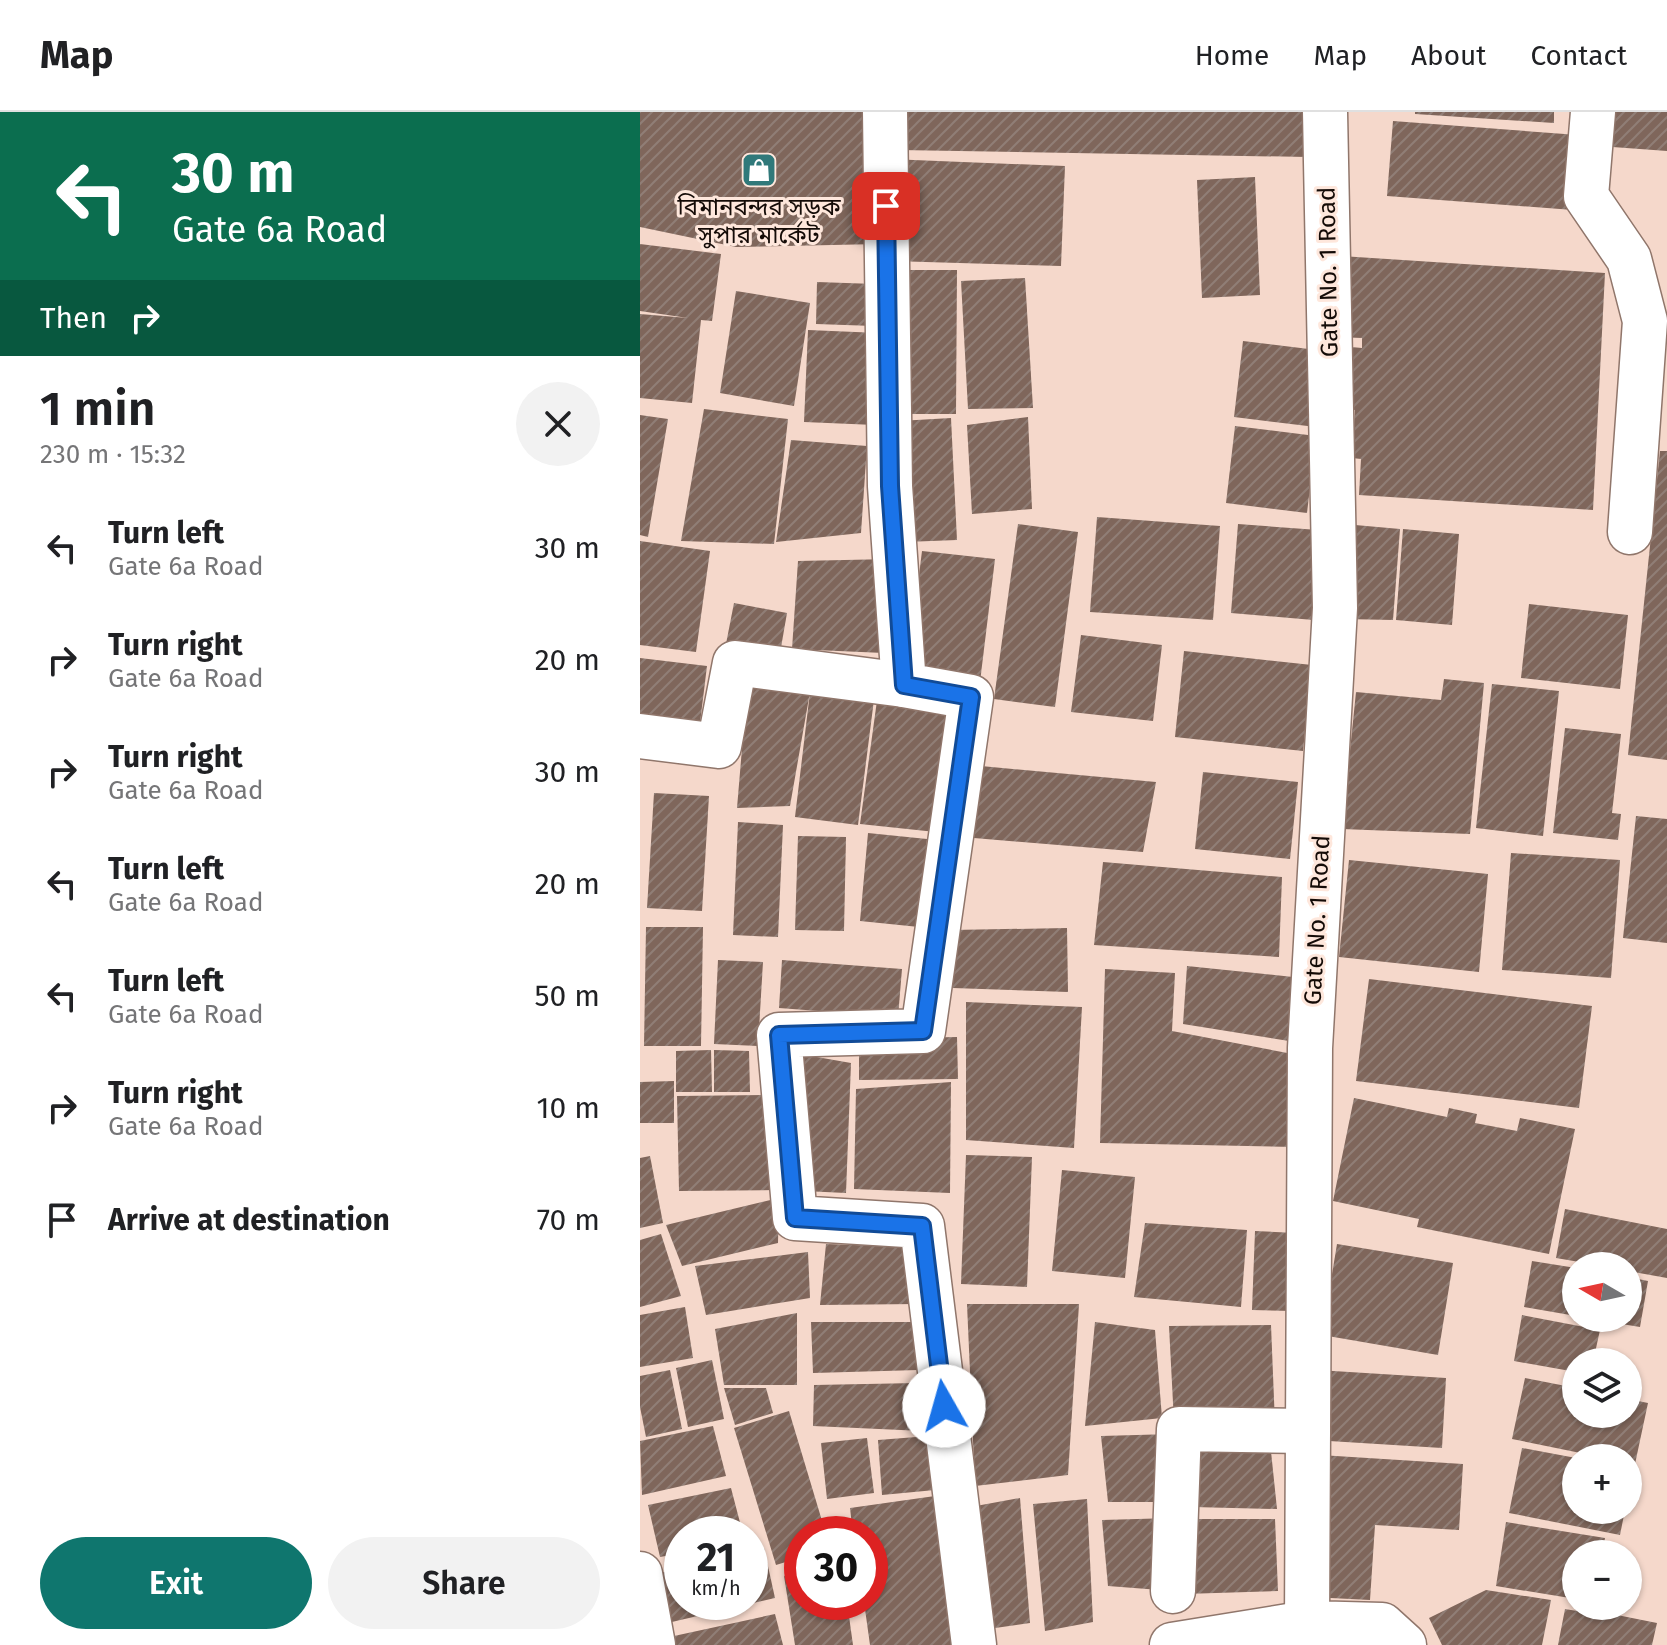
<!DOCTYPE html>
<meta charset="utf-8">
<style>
:root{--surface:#fff;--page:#f2f2f2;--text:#202124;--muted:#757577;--line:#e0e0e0;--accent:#0f766e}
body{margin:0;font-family:"Fira Sans","Noto Sans Bengali",sans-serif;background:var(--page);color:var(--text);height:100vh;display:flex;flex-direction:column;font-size:30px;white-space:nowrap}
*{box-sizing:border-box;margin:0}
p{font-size:26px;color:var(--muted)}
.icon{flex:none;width:44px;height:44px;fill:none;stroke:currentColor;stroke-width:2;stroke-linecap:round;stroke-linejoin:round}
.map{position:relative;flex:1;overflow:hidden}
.side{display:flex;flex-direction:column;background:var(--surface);width:640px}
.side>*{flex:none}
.top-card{background:#0b6e4f;color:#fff;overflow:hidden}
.needle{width:52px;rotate:279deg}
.fabs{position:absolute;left:922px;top:1140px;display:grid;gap:16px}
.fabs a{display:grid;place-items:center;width:80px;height:80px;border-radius:50%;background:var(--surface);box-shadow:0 2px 6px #0004;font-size:40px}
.speed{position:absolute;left:24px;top:1404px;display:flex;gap:16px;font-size:40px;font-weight:700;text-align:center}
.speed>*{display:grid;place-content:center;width:104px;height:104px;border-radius:50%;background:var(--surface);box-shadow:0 2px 6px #0004;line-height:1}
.speed small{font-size:20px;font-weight:400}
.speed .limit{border:12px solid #d22;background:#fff;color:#111}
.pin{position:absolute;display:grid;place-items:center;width:68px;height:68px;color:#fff;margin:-34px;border-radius:16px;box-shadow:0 4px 12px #0006}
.me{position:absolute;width:88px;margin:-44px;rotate:353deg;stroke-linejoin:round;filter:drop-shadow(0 0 6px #0008)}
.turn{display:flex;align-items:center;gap:28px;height:168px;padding:0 40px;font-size:36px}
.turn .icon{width:104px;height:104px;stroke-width:2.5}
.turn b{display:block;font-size:56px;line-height:68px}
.then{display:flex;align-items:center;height:76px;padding:0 40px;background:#0003;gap:16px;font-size:30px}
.round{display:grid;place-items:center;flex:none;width:84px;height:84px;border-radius:42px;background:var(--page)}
.overview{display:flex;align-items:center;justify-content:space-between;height:136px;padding:0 40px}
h1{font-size:48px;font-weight:600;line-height:60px}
.button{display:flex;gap:16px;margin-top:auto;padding:16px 40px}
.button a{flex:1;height:92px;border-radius:48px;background:var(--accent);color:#fff;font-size:32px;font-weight:600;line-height:92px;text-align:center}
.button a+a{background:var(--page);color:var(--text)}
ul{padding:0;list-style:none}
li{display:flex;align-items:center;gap:24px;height:112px;padding:0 40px}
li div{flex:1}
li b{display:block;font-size:30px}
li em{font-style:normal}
header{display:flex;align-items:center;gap:48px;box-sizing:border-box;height:112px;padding:0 40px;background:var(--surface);border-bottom:2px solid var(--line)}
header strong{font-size:38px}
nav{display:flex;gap:44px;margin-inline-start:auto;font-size:28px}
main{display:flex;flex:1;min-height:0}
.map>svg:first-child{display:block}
</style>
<header>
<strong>Map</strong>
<nav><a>Home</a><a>Map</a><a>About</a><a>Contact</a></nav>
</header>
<main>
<section class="side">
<div class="top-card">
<div class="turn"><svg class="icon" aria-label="left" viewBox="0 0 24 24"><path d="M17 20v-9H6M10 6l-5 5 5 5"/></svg><div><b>30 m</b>Gate 6a Road</div></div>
<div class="then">Then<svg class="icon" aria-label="right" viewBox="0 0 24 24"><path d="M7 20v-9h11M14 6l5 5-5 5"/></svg></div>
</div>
<div class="overview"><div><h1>1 min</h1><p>230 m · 15:32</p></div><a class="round"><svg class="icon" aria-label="close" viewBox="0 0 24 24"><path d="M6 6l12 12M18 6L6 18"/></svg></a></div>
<ul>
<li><svg class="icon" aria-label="left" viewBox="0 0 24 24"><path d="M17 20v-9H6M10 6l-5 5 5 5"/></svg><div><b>Turn left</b><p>Gate 6a Road</p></div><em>30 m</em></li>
<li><svg class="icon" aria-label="right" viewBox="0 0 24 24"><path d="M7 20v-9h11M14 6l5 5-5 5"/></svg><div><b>Turn right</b><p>Gate 6a Road</p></div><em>20 m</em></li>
<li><svg class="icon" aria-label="right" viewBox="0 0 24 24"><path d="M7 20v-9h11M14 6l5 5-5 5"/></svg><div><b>Turn right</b><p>Gate 6a Road</p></div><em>30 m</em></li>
<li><svg class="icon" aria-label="left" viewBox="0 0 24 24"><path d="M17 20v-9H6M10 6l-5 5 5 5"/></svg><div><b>Turn left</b><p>Gate 6a Road</p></div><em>20 m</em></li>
<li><svg class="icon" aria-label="left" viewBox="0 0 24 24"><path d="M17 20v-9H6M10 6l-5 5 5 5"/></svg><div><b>Turn left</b><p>Gate 6a Road</p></div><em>50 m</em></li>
<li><svg class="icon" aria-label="right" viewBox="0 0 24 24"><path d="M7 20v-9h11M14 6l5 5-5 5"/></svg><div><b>Turn right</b><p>Gate 6a Road</p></div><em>10 m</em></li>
<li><svg class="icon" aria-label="arrive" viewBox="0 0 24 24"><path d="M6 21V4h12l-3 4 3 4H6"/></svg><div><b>Arrive at destination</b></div><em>70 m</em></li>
</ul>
<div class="button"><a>Exit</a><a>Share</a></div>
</section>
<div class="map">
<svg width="1027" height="1533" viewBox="0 0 1027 1533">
<defs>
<pattern id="building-hatch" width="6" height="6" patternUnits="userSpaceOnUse" patternTransform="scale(2)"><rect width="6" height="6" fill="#7f665b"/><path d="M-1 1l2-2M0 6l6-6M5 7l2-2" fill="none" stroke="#907e76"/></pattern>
</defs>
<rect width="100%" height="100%" fill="#f5d8cb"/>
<g fill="url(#building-hatch)">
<path d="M 0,0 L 237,0 L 239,132 L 96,135 L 0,115 Z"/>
<path d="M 260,0 L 668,0 L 667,45 L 259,38 Z"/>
<path d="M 775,0 L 914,0 L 914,11 L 775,2 Z"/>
<path d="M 961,0 L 1027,0 L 1027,39 L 959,34 Z"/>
<path d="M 753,9 L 938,23 L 933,98 L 747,84 Z"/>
<path d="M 249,47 L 425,54 L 421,154 L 252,149 Z"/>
<path d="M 615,65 L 620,183 L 562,186 L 557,68 Z"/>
<path d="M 0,132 L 81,142 L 72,209 L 61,208 L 52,291 L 0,286 L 0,202 L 48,206 L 0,199 Z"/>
<path d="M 701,144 L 965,161 L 953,398 L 719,383 L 721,347 L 712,346 L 715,298 L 707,297 L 711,235 L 722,236 L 722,226 L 696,225 Z"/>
<path d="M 252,158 L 317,158 L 316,302 L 251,302 Z"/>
<path d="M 385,166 L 393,296 L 328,297 L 321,169 Z"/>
<path d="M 177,170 L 235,172 L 234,214 L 176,212 Z"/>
<path d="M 96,179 L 170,191 L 154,294 L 80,281 Z"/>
<path d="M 168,218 L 239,221 L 235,313 L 164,310 Z"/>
<path d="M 603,229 L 685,239 L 676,315 L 594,305 Z"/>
<path d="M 64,297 L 148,307 L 134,432 L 41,429 Z"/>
<path d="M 0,303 L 28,307 L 8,425 L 0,423 Z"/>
<path d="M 388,305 L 392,397 L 332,402 L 327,313 Z"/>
<path d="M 311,306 L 317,428 L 265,430 L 259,309 Z"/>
<path d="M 595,314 L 676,324 L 667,401 L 586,391 Z"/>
<path d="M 151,328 L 227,334 L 221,421 L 136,430 Z"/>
<path d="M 1020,339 L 1027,339 L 1027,648 L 988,643 Z"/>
<path d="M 457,405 L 580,414 L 573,508 L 450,500 Z"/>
<path d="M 378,412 L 438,420 L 415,595 L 354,587 Z"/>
<path d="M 598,412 L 692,419 L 685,509 L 591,501 Z"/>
<path d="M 704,412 L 760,417 L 753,508 L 705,507 Z"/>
<path d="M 763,417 L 819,422 L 812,513 L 756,508 Z"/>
<path d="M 0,429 L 70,439 L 56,540 L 0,533 Z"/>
<path d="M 282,439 L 355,447 L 340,570 L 267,561 Z"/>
<path d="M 251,447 L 244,541 L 152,537 L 158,449 Z"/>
<path d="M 94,491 L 147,501 L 139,547 L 85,537 Z"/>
<path d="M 889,492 L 988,503 L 980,577 L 881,566 Z"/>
<path d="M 441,523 L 522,533 L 513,609 L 431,600 Z"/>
<path d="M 544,539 L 672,553 L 663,639 L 535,625 Z"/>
<path d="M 0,546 L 67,554 L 60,611 L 0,604 Z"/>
<path d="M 108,565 L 236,572 L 218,713 L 155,705 L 170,580 L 150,694 L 97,696 Z"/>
<path d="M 804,567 L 844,571 L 830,722 L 702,717 L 716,580 L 801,588 Z"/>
<path d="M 852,572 L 919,579 L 903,724 L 836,716 Z"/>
<path d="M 239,574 L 317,586 L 305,721 L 220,712 Z"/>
<path d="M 925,616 L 981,622 L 972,701 L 981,702 L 978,728 L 913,721 Z"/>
<path d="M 341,654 L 516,670 L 503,740 L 334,726 Z"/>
<path d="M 563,660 L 658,670 L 650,747 L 555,737 Z"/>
<path d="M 14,681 L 69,684 L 62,799 L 7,796 Z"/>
<path d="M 996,704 L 1027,707 L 1027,831 L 983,826 Z"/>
<path d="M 98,710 L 143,713 L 138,825 L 93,823 Z"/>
<path d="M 228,721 L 287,727 L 279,815 L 220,809 Z"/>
<path d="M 158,724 L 206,725 L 204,819 L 155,818 Z"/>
<path d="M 871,741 L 980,748 L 971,866 L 862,858 Z"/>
<path d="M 709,748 L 848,762 L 839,860 L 699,845 Z"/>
<path d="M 463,750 L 642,765 L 639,845 L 454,833 Z"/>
<path d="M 6,815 L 63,815 L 61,934 L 4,934 Z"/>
<path d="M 427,816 L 428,880 L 313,876 L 312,818 Z"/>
<path d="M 78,848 L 123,850 L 118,934 L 74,932 Z"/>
<path d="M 142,848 L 262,857 L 258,905 L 139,896 Z"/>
<path d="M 547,854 L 653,865 L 649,929 L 543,912 Z"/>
<path d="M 465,857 L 535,861 L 532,919 L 658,943 L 654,1035 L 460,1031 Z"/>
<path d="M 729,867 L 952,894 L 939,996 L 716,969 Z"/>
<path d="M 326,890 L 442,895 L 434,1036 L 326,1028 Z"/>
<path d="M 317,925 L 318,967 L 219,968 L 219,927 Z"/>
<path d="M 71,938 L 72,980 L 36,980 L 36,939 Z"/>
<path d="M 74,938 L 109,939 L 110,980 L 74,980 Z"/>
<path d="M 154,941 L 211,951 L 206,1081 L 164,1079 Z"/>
<path d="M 34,969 L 34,1011 L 0,1011 L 0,970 Z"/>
<path d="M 311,970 L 310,1081 L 214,1077 L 216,977 Z"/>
<path d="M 136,983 L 137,1078 L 39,1079 L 37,984 Z"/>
<path d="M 714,986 L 807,1005 L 809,996 L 837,1002 L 835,1011 L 877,1019 L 880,1006 L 935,1017 L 909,1142 L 777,1115 L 779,1107 L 693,1089 Z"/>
<path d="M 326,1043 L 392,1045 L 387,1175 L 321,1172 Z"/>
<path d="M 10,1044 L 23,1111 L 0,1116 L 0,1046 Z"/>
<path d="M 422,1058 L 495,1065 L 485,1166 L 412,1159 Z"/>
<path d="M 139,1086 L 138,1131 L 42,1154 L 26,1113 Z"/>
<path d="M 925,1097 L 1027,1117 L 1027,1166 L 988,1159 L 988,1154 L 963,1154 L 916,1146 Z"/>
<path d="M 505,1111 L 607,1118 L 601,1195 L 494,1185 Z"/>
<path d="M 615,1119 L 656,1121 L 653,1199 L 612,1198 Z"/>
<path d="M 21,1122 L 41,1184 L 0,1195 L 0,1128 Z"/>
<path d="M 186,1132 L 271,1135 L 278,1192 L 180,1193 Z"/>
<path d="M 697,1132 L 813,1151 L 798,1243 L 682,1223 Z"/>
<path d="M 168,1140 L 170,1186 L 66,1203 L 55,1154 Z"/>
<path d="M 892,1149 L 936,1156 L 936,1204 L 884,1195 Z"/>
<path d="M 988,1165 L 1008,1169 L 1000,1215 L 957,1208 L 988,1206 Z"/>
<path d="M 327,1192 L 439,1192 L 428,1363 L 335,1374 Z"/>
<path d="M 45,1195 L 53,1246 L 0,1255 L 0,1203 Z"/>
<path d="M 157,1201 L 157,1273 L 84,1273 L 75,1217 Z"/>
<path d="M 882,1203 L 960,1218 L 953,1250 L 936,1250 L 936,1260 L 874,1249 Z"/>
<path d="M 171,1210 L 276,1210 L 279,1258 L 173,1261 Z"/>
<path d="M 455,1210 L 515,1218 L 522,1306 L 445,1314 Z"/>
<path d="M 631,1213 L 635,1312 L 534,1310 L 529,1214 Z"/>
<path d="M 72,1248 L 84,1307 L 48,1315 L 36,1256 Z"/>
<path d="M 30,1258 L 42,1317 L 6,1325 L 0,1295 L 0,1264 Z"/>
<path d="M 677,1258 L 806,1266 L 802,1336 L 673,1328 Z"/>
<path d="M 885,1266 L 936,1276 L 936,1302 L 988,1302 L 988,1287 L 1008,1291 L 995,1352 L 988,1351 L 988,1346 L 965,1346 L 872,1327 Z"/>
<path d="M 277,1271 L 283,1319 L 173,1314 L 174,1273 Z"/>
<path d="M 84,1276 L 126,1276 L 133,1301 L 95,1313 Z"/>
<path d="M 149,1299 L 186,1422 L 162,1422 L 162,1445 L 136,1453 L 94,1316 Z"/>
<path d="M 73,1314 L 86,1364 L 2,1383 L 0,1329 Z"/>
<path d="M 629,1320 L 637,1397 L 553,1395 L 547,1321 Z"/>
<path d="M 532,1322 L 543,1390 L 468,1390 L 461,1324 Z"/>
<path d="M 289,1324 L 295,1378 L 242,1383 L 238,1328 Z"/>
<path d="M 227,1326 L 234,1381 L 187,1387 L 181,1331 Z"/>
<path d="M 882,1336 L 936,1346 L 936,1398 L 985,1398 L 980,1423 L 869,1401 Z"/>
<path d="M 680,1343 L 823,1352 L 819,1418 L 735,1413 L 730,1488 L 671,1485 Z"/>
<path d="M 91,1376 L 103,1422 L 42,1422 L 42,1441 L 20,1445 L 8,1393 Z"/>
<path d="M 295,1384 L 318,1533 L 230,1533 L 224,1490 L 230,1490 L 230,1422 L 213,1422 L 210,1396 Z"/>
<path d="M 380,1386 L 390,1511 L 334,1519 L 325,1396 Z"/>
<path d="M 447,1387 L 453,1510 L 405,1519 L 393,1392 Z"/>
<path d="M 532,1406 L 533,1479 L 468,1474 L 462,1408 Z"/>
<path d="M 547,1407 L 635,1407 L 638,1479 L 544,1482 Z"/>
<path d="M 866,1410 L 965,1426 L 962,1442 L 936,1442 L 936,1487 L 856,1474 Z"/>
<path d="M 124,1436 L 135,1486 L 19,1513 L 7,1464 L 42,1456 L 42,1490 L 110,1490 L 110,1440 Z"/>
<path d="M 162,1457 L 162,1490 L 207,1490 L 213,1533 L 155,1533 L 144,1464 Z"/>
<path d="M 846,1478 L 911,1488 L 902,1533 L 802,1533 L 789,1506 Z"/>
<path d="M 937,1495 L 1017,1511 L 1012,1533 L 918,1533 L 925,1497 L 937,1499 Z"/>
<path d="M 135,1502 L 143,1533 L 36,1533 L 34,1524 Z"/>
</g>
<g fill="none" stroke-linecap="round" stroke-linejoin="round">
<defs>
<g id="minor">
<path d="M 245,0 L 250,374 L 264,573 L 331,585 L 283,919 L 139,923 L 155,1106 L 282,1114 L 334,1533"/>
<path d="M 685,0 L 695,496 L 670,936 L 667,1511 L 742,1513 L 764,1533"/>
<path d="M 953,0 L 946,84 L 989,147 L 1005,209 L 990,420"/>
<path d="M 0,624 L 79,634 L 95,551 L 264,573"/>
<path d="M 0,1462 L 13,1533"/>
<path d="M 533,1479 L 539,1317 L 668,1319"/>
<path d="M 532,1533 L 667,1511"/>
</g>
</defs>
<use href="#minor" stroke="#90766b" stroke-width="47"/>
<use href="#minor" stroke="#fff" stroke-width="44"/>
</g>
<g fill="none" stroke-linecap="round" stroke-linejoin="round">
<defs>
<path id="route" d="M 246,94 L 250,374 L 264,573 L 331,585 L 283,919 L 139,923 L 155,1106 L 282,1114 L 304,1294"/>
</defs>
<use href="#route" stroke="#114b97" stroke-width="20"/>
<use href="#route" stroke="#1a73e8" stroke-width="14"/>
</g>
<defs>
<symbol id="shop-square" viewBox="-11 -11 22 22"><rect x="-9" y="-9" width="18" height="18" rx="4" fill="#30797a" stroke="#fee7dc"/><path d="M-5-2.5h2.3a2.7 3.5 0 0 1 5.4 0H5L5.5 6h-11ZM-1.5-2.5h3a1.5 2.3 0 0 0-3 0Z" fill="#fff"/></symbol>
</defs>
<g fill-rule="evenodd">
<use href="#shop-square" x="99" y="38" width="40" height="40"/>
</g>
<g text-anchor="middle" stroke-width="6" stroke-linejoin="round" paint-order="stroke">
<g font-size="24" fill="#140b07" stroke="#fee7dc">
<text x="119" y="103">বিমানবন্দর সড়ক<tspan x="119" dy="28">সুপার মার্কেট</tspan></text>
</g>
<g font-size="24" fill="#140b07" stroke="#fee7dc">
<text transform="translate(688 160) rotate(-91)" y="8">Gate No. 1 Road</text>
<text transform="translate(677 808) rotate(-87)" y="8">Gate No. 1 Road</text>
</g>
</g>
</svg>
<div class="fabs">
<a><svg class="needle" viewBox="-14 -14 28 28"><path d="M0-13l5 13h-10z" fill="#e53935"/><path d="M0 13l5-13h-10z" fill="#757577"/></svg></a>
<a><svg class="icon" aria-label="layers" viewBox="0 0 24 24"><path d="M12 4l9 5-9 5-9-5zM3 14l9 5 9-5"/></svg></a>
<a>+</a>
<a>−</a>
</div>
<div class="speed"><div>21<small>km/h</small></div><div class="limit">30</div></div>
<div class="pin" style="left:246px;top:94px;background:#d93025"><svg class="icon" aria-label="arrive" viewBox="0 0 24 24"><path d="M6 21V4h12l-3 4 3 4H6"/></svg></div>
<svg class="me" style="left:304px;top:1294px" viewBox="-20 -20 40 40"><circle r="19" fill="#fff"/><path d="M0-13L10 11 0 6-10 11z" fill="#1a73e8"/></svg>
</div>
</main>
